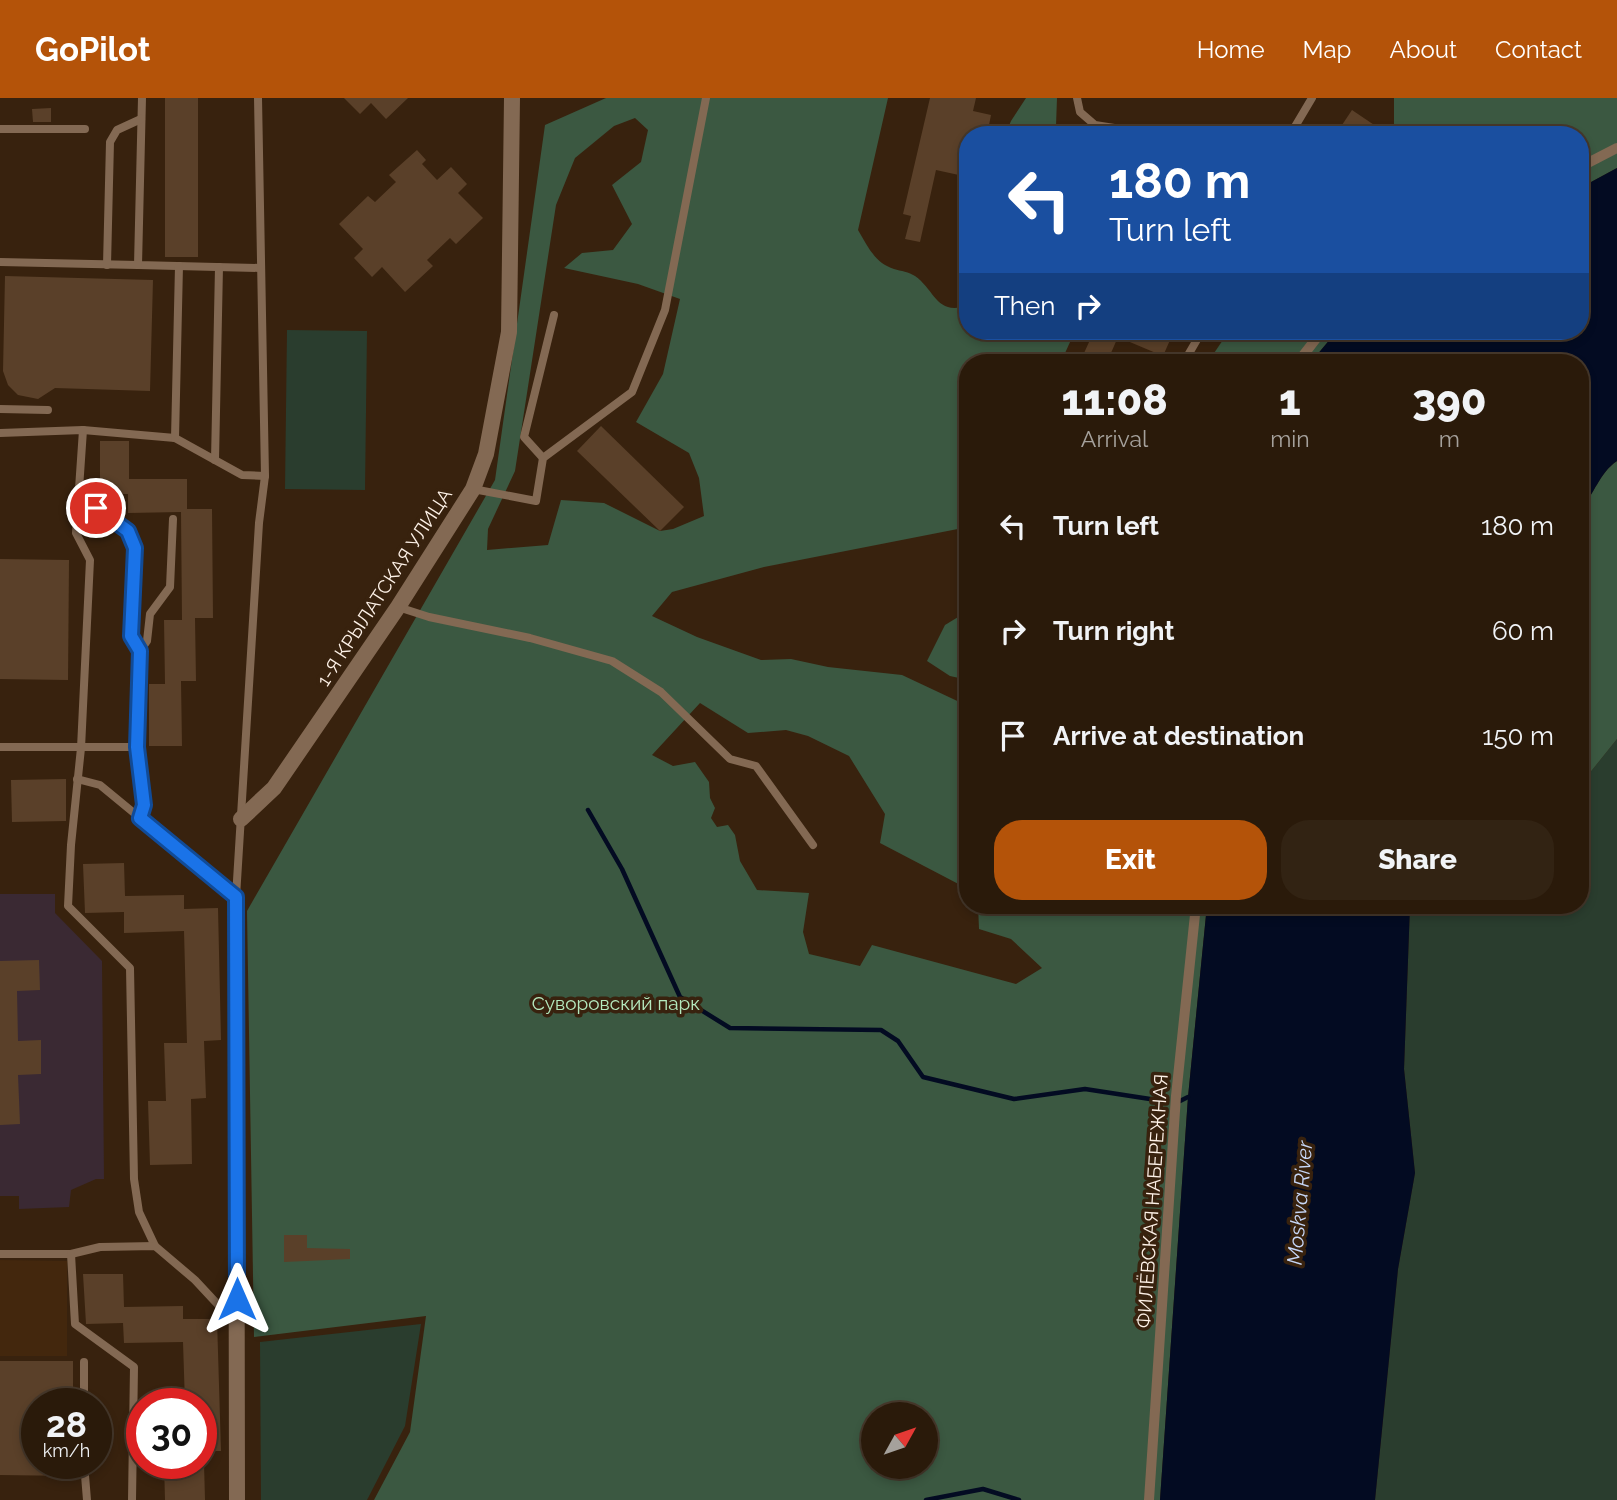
<!DOCTYPE html>
<meta charset="utf-8">
<style>
:root{--surface:#2a1a0a;--page:#322313;--text:#f1f3f6;--muted:#a5a19c;--line:#46382b;--accent:#b45309}
body{margin:0;font-family:Raleway,sans-serif;background:var(--page);color:var(--text);height:100vh;display:flex;flex-direction:column;font-size:26px;white-space:nowrap}
*{box-sizing:border-box;margin:0}
p{font-size:23px;color:var(--muted)}
.icon{flex:none;width:38px;height:38px;fill:none;stroke:currentColor;stroke-width:2;stroke-linecap:round;stroke-linejoin:round}
.map{position:relative;flex:1;overflow:hidden}
.details{position:absolute;left:959px;top:256px;width:630px;height:560px;display:flex;flex-direction:column;background:var(--surface);border-radius:28px;box-shadow:0 4px 10px #0003,0 0 0 2px var(--line)}
.details>*{flex:none}
.guide{position:absolute;left:959px;top:28px;width:630px;height:214px;border-radius:28px;box-shadow:0 4px 10px #0003,0 0 0 2px var(--line);background:#1a4fa0;color:#fff;overflow:hidden}
.needle{width:46px;rotate:50deg}
.controls{position:absolute;left:861px;top:1304px;display:grid;gap:14px}
.controls a{display:grid;place-items:center;width:77px;height:77px;border-radius:50%;background:var(--surface);box-shadow:0 4px 10px #0003,0 0 0 2px var(--line);font-size:35px}
.speed{position:absolute;left:21px;top:1290px;display:flex;gap:14px;font-size:35px;font-weight:700;text-align:center}
.speed>*{display:grid;place-content:center;width:91px;height:91px;border-radius:50%;background:var(--surface);box-shadow:0 4px 10px #0003,0 0 0 2px var(--line);line-height:1}
.speed small{font-size:18px;font-weight:400}
.speed .limit{border:10px solid #d22;background:#fff;color:#111}
.pin{position:absolute;display:grid;place-items:center;width:60px;height:60px;color:#fff;margin:-30px;border:4px solid #fff;border-radius:50%;box-shadow:0 2px 7px #0007}
.me{position:absolute;width:77px;margin:-38px;rotate:0deg;stroke-linejoin:round;filter:drop-shadow(0 0 5px #0008)}
.turn{display:flex;align-items:center;gap:24px;height:147px;padding:0 35px;font-size:32px}
.turn .icon{width:91px;height:91px;stroke-width:2.5}
.turn b{display:block;font-size:49px;line-height:60px}
.then{display:flex;align-items:center;height:66px;padding:0 35px;background:#0003;gap:14px;font-size:26px}
.eta{display:flex;justify-content:space-evenly;align-items:center;height:119px;text-align:center}
.eta b{font-size:42px;font-weight:800;line-height:49px}
.action{display:flex;gap:14px;margin-top:auto;padding:14px 35px}
.action a{flex:1;height:80px;border-radius:28px;background:var(--accent);color:#fff;font-size:28px;font-weight:800;line-height:80px;text-align:center}
.action a+a{background:var(--page);color:var(--text)}
ul{padding:0;list-style:none}
li{display:flex;align-items:center;gap:21px;height:105px;padding:0 35px}
li div{flex:1}
li b{display:block;font-size:26px}
li em{font-style:normal}
header{display:flex;align-items:center;gap:42px;box-sizing:border-box;height:98px;padding:0 35px;background:var(--accent);color:#fff}
header strong{font-size:33px}
nav{display:flex;gap:38px;margin-inline-start:auto;font-size:24px}
.map>svg:first-child{display:block}
</style>
<header>
<strong>GoPilot</strong>
<nav><a>Home</a><a>Map</a><a>About</a><a>Contact</a></nav>
</header>
<div class="map">
<svg width="1617" height="1402" viewBox="0 0 1617 1402">
<rect width="100%" height="100%" fill="#38220e"/>
<path fill="#43270d" d="M 0,1162 L 67,1163 L 67,1258 L 0,1258 Z"/>
<path fill="#3a2933" d="M 0,796 L 55,796 L 55,815 L 102,863 L 104,1081 L 96,1081 L 71,1092 L 69,1109 L 19,1111 L 19,1098 L 0,1098 Z"/>
<g fill="#2a3d2e">
<path d="M 287,232 L 367,233 L 365,392 L 285,391 Z"/>
<path d="M 1617,641 L 1617,1402 L 1375,1402 L 1398,1171 L 1415,1075 L 1404,971 L 1410,807 L 1580,807 L 1580,687 Z"/>
<path d="M 421,1226 L 405,1328 L 367,1402 L 261,1402 L 260,1244 Z"/>
</g>
<g fill="#3b5841" fill-rule="evenodd">
<path d="M 606,0 L 888,0 L 858,132 C 868,149 875,165 894,171 C 901,173 909,174 915,178 C 935,192 936,217 966,208 L 968,204 L 968,233 L 1075,233 L 1061,264 L 968,264 L 968,429 L 764,469 L 672,494 L 652,518 L 697,539 L 761,562 L 791,561 L 828,569 L 902,577 L 968,608 L 968,791 L 880,745 L 885,716 L 849,658 L 808,638 L 786,632 L 748,635 L 700,605 L 652,657 L 673,668 L 695,664 L 709,684 L 710,700 L 715,710 L 711,720 L 717,729 L 728,727 L 735,737 L 740,763 L 757,792 L 809,795 L 803,834 L 809,856 L 860,868 L 872,847 L 1016,886 L 1042,870 L 1011,841 L 979,831 L 978,807 L 1207,807 L 1188,999 L 1160,1402 L 374,1402 L 410,1334 L 426,1218 L 254,1239 L 247,813 L 495,382 L 545,27 ZM 635,20 L 648,32 L 641,64 L 612,87 L 632,126 L 613,152 L 582,155 L 564,170 L 638,186 L 680,201 L 663,276 L 636,324 L 689,355 L 699,380 L 704,418 L 673,431 L 660,433 L 604,405 L 561,402 L 548,447 L 487,452 L 488,431 L 515,373 L 556,107 L 575,60 L 614,28 ZM 873,1316 L 926,1316 L 926,1368 L 873,1368 Z"/>
<path d="M 1026,0 L 1057,0 L 1056,28 L 1062,37 L 1005,37 L 1011,23 Z"/>
<path d="M 1394,0 L 1617,0 L 1617,70 L 1580,90 L 1580,37 L 1394,37 Z"/>
<path d="M 1229,233 L 1337,233 L 1311,264 L 1208,264 Z"/>
<path d="M 1617,363 L 1617,641 L 1580,687 L 1580,411 C 1595,396 1599,375 1617,363 Z"/>
<path d="M 968,513 L 968,582 L 950,578 L 927,563 L 945,527 Z"/>
</g>
<g fill="#030b22">
<path d="M 1617,70 L 1617,363 C 1599,375 1595,396 1580,411 L 1580,264 L 1311,264 L 1337,233 L 1580,233 L 1580,90 Z"/>
<path d="M 1207,807 L 1410,807 L 1404,971 L 1415,1075 L 1398,1171 L 1375,1402 L 1160,1402 L 1188,999 Z"/>
</g>
<g fill="none" stroke-linecap="round" stroke-linejoin="round">
<g stroke="#030b22" stroke-width="4.5">
<path d="M 588,712 L 622,771 L 680,899 L 730,930 L 881,932 L 898,943 L 923,979 L 1014,1001 L 1085,991 L 1163,1003"/>
<path d="M 1180,1003 L 1188,999"/>
<path d="M 926,1402 L 983,1391 L 1019,1402"/>
</g>
</g>
<g fill="#5a4029">
<rect x="165" y="0" width="33" height="159"/>
<path d="M 344,0 L 408,0 L 386,21 L 371,5 L 360,16 Z"/>
<path d="M 930,0 L 976,0 L 973,13 L 991,17 L 987,37 L 968,37 L 968,79 L 936,72 L 920,144 L 905,141 L 911,118 L 903,116 Z"/>
<path d="M 51,10 L 51,24 L 33,24 L 32,11 Z"/>
<path d="M 1352,12 L 1389,37 L 1356,37 L 1342,27 Z"/>
<path d="M 417,52 L 426,62 L 422,66 L 437,82 L 451,69 L 467,86 L 458,95 L 483,120 L 456,146 L 450,140 L 427,162 L 433,168 L 405,194 L 382,169 L 372,179 L 354,160 L 363,151 L 339,126 L 368,98 L 375,104 L 396,84 L 389,77 Z"/>
<path d="M 5,178 L 153,182 L 150,293 L 55,290 L 38,301 L 18,297 L 8,287 L 3,273 Z"/>
<path d="M 1094,233 L 1174,233 L 1163,258 L 1118,239 L 1107,264 L 1080,264 Z"/>
<path d="M 601,328 L 684,409 L 660,433 L 577,353 Z"/>
<path d="M 100,343 L 129,343 L 129,381 L 187,381 L 187,411 L 212,411 L 213,520 L 195,520 L 196,583 L 181,583 L 182,648 L 149,648 L 149,586 L 165,586 L 164,522 L 182,522 L 181,414 L 128,415 L 128,396 L 100,396 Z"/>
<path d="M 0,461 L 69,462 L 68,582 L 0,581 Z"/>
<path d="M 66,681 L 66,723 L 12,724 L 11,682 Z"/>
<path d="M 124,765 L 125,798 L 184,797 L 184,811 L 218,810 L 221,942 L 204,943 L 206,1000 L 191,1001 L 192,1066 L 150,1067 L 148,1003 L 166,1003 L 164,945 L 187,945 L 184,833 L 124,835 L 124,814 L 85,815 L 83,766 Z"/>
<path d="M 39,862 L 40,892 L 17,893 L 18,943 L 41,942 L 41,976 L 18,977 L 20,1026 L 0,1027 L 0,863 Z"/>
<path d="M 284,1137 L 307,1137 L 307,1150 L 350,1151 L 350,1161 L 284,1164 Z"/>
<path d="M 83,1176 L 123,1176 L 124,1209 L 183,1208 L 183,1221 L 217,1221 L 221,1353 L 201,1353 L 201,1306 L 185,1306 L 183,1244 L 124,1245 L 123,1225 L 86,1226 Z"/>
<path d="M 0,1263 L 73,1263 L 73,1306 L 37,1306 L 37,1365 L 73,1365 L 73,1378 L 0,1377 Z"/>
<path d="M 164,1365 L 204,1365 L 205,1402 L 165,1402 Z"/>
</g>
<g fill="none" stroke-linecap="round" stroke-linejoin="round">
<g stroke="#836953" stroke-width="8">
<path d="M 142,0 L 138,167 L 261,170"/>
<path d="M 1077,0 L 1080,14 L 1095,27 L 1159,37"/>
<path d="M 0,31 L 85,31"/>
<path d="M 1290,37 L 1312,0"/>
<path d="M 0,164 L 138,167"/>
<path d="M 107,167 L 110,44 L 117,32 L 141,21"/>
<path d="M 1184,264 L 1202,233"/>
<path d="M 0,311 L 48,312"/>
<path d="M 83,332 L 76,435 L 90,462 L 81,650 L 71,747 L 68,808 L 130,870 L 134,1081 L 139,1114 L 155,1148"/>
<path d="M 0,335 L 83,332 L 175,340 L 242,377 L 265,378"/>
<path d="M 175,340 L 179,168"/>
<path d="M 543,360 L 524,339 L 554,217"/>
<path d="M 215,362 L 219,169"/>
<path d="M 473,391 L 536,403 L 543,360 L 632,294 L 665,212 L 706,0"/>
<path d="M 78,406 L 96,410 L 128,433 L 135,450 L 131,538 L 140,553"/>
<path d="M 398,509 L 429,519 L 530,540 L 612,563 L 661,594 L 730,661 L 756,668 L 813,747"/>
<path d="M 0,649 L 137,649 L 140,553 L 147,543 L 150,516 L 170,489 L 173,421"/>
<path d="M 137,649 L 144,707 L 140,720"/>
<path d="M 77,681 L 100,687 L 236,799"/>
<path d="M 236,799 L 259,425 L 265,378 L 258,0"/>
<path d="M 0,1156 L 71,1156 L 100,1149 L 155,1148 L 195,1182 L 235,1225"/>
<path d="M 71,1156 L 75,1226 L 134,1269 L 132,1402"/>
<path d="M 84,1264 L 84,1306"/>
<path d="M 84,1365 L 87,1402"/>
</g>
<g stroke="#836953" stroke-width="10">
<path d="M 1580,69 L 1617,50"/>
<path d="M 1298,264 L 1322,233"/>
<path d="M 1149,1402 L 1176,998 L 1196,807"/>
</g>
<g stroke="#836953" stroke-width="16">
<path d="M 241,721 L 274,690 L 398,509 L 473,391 L 486,356 L 509,234 L 512,0"/>
<path d="M 236,799 L 237,1402"/>
</g>
</g>
<g fill="none" stroke-linecap="round" stroke-linejoin="round">
<defs>
<path id="route" d="M 96,410 L 128,433 L 135,450 L 131,538 L 140,553 L 137,649 L 144,707 L 140,720 L 236,799 L 237,1201"/>
</defs>
<use href="#route" stroke="#114b97" stroke-width="18"/>
<use href="#route" stroke="#1a73e8" stroke-width="12"/>
</g>
<g text-anchor="middle" stroke-width="7" stroke-linejoin="round" paint-order="stroke">
<g font-size="19" fill="#fef2e8" stroke="#38220e">
<text transform="translate(384 489) rotate(-57)" y="7">1-Я КРЫЛАТСКАЯ УЛИЦА</text>
<text transform="translate(1152 1103) rotate(-86)" y="7">ФИЛЁВСКАЯ НАБЕРЕЖНАЯ</text>
</g>
<g font-size="19" fill="#b5eabf" stroke="#38220e">
<text x="616" y="912">Суворовский парк</text>
</g>
<g font-size="21" font-style="italic" fill="#c7d7f8" stroke="#38220e">
<text transform="translate(1300 1105) rotate(-85)" y="7">Moskva River</text>
</g>
</g>
</svg>
<div class="controls">
<a><svg class="needle" viewBox="-14 -14 28 28"><path d="M0-13l5 13h-10z" fill="#e53935"/><path d="M0 13l5-13h-10z" fill="#a5a19c"/></svg></a>
</div>
<div class="speed"><div>28<small>km/h</small></div><div class="limit">30</div></div>
<div class="pin" style="left:96px;top:410px;background:#d93025"><svg class="icon" aria-label="arrive" viewBox="0 0 24 24"><path d="M6 21V4h12l-3 4 3 4H6"/></svg></div>
<svg class="me" style="left:237px;top:1201px" viewBox="-20 -20 40 40"><path d="M0-17L14 15 0 8-14 15z" fill="#1a73e8" stroke="#fff" stroke-width="4"/></svg>
<div class="guide">
<div class="turn"><svg class="icon" aria-label="left" viewBox="0 0 24 24"><path d="M17 20v-9H6M10 6l-5 5 5 5"/></svg><div><b>180 m</b>Turn left</div></div>
<div class="then">Then<svg class="icon" aria-label="right" viewBox="0 0 24 24"><path d="M7 20v-9h11M14 6l5 5-5 5"/></svg></div>
</div>
<section class="details">
<div class="eta">
<div><b>11:08</b><p>Arrival</p></div>
<div><b>1</b><p>min</p></div>
<div><b>390</b><p>m</p></div>
</div>
<ul>
<li><svg class="icon" aria-label="left" viewBox="0 0 24 24"><path d="M17 20v-9H6M10 6l-5 5 5 5"/></svg><div><b>Turn left</b></div><em>180 m</em></li>
<li><svg class="icon" aria-label="right" viewBox="0 0 24 24"><path d="M7 20v-9h11M14 6l5 5-5 5"/></svg><div><b>Turn right</b></div><em>60 m</em></li>
<li><svg class="icon" aria-label="arrive" viewBox="0 0 24 24"><path d="M6 21V4h12l-3 4 3 4H6"/></svg><div><b>Arrive at destination</b></div><em>150 m</em></li>
</ul>
<div class="action"><a>Exit</a><a>Share</a></div>
</section>
</div>
